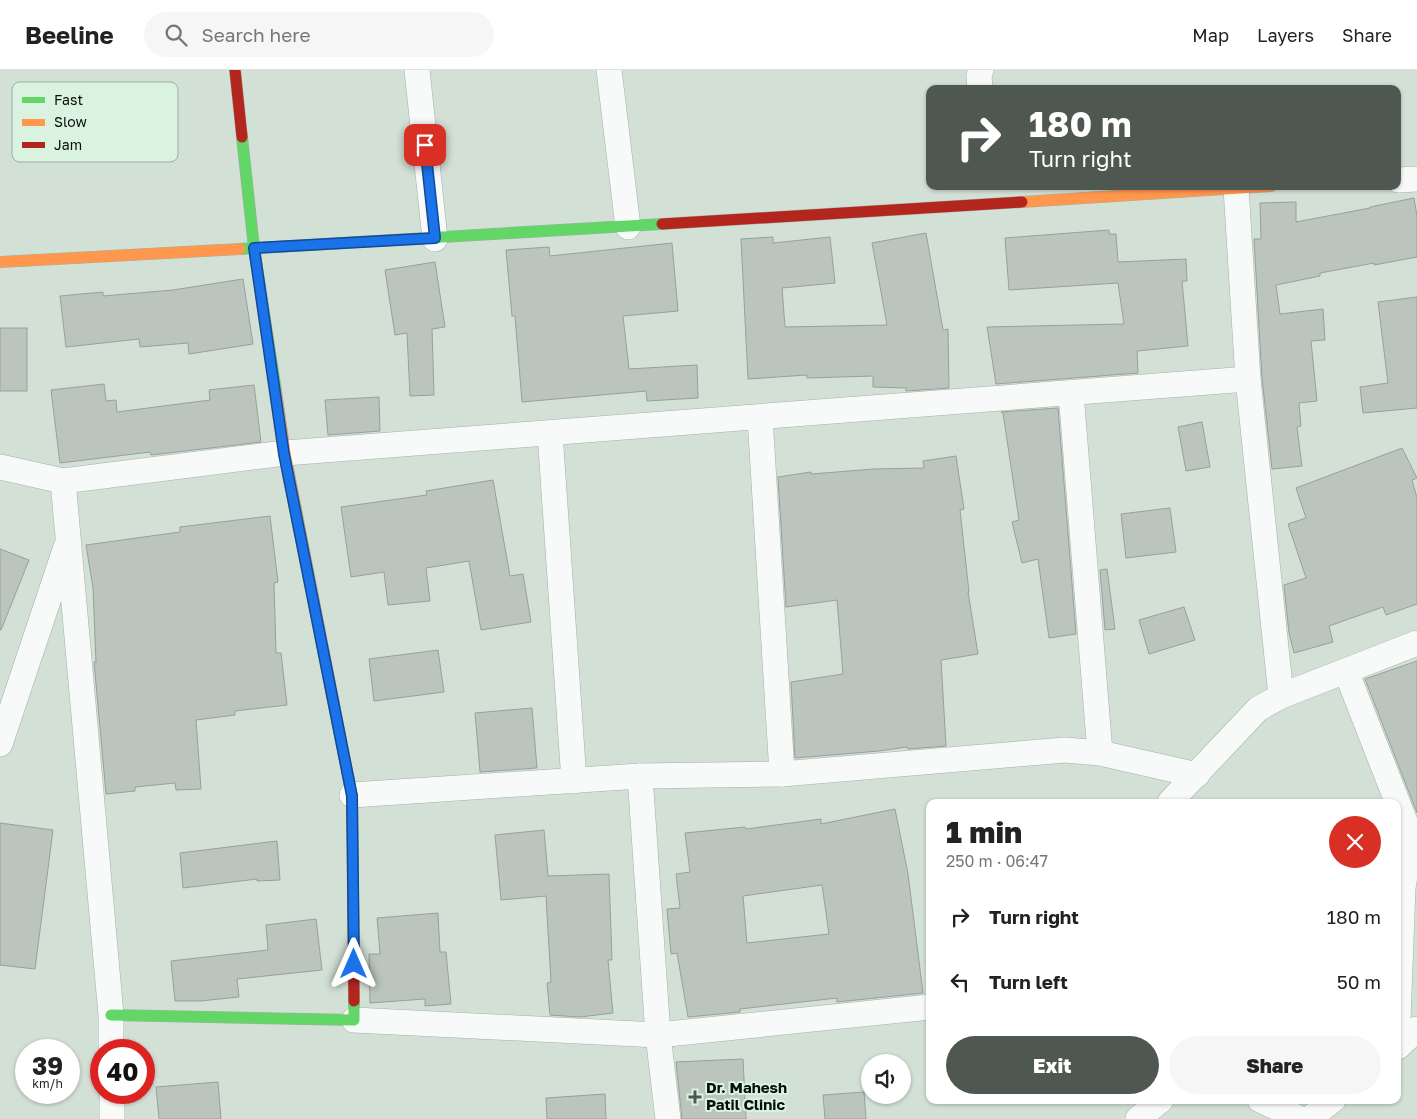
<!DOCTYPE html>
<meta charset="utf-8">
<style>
:root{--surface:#fff;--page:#f6f6f6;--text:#222;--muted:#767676;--line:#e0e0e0;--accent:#4e5851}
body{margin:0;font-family:"Golos Text",sans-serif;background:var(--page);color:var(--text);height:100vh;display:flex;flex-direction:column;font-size:19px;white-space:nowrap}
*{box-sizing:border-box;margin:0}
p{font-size:16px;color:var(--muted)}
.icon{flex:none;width:28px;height:28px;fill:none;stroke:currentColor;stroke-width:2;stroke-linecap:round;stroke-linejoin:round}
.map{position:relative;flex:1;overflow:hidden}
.drawer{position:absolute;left:926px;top:729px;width:475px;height:305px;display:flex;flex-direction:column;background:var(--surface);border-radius:10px;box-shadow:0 1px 4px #0004}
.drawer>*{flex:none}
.banner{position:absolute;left:926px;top:15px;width:475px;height:105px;border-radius:10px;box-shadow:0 1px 4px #0004;background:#4e5851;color:#fff;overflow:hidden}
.controls{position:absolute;left:861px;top:984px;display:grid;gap:10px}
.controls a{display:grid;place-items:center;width:50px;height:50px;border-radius:50%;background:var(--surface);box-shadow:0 1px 4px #0004;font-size:25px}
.speed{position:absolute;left:15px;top:969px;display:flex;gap:10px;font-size:25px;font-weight:700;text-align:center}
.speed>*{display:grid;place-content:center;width:65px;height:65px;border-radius:50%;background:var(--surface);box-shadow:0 1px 4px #0004;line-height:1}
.speed small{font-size:12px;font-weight:400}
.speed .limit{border:8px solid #d22;background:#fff;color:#111}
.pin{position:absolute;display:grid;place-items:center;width:42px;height:42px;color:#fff;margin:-21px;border-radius:10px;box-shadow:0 2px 8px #0006}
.me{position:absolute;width:55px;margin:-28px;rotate:0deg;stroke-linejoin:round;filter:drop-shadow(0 0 4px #0008)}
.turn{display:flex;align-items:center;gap:18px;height:105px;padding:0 20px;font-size:22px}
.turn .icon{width:65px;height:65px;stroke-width:2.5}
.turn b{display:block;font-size:35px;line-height:42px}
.round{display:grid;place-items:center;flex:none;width:52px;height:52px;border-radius:26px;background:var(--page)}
.summary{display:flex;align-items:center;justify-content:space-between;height:85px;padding:0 20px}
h1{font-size:30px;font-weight:800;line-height:38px}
.cta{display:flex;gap:10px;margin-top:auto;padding:10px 20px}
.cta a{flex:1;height:58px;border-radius:30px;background:var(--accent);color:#fff;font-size:20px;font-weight:800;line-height:58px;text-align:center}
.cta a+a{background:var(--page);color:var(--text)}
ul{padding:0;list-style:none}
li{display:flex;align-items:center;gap:15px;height:65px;padding:0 20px}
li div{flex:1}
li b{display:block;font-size:19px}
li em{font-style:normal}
header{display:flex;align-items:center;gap:30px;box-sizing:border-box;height:70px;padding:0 25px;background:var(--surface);border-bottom:1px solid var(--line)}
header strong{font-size:24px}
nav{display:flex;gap:28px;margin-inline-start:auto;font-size:18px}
.search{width:350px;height:45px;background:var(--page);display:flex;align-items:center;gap:12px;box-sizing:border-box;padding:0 18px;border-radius:28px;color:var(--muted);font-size:19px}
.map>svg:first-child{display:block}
</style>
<header>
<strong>Beeline</strong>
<div class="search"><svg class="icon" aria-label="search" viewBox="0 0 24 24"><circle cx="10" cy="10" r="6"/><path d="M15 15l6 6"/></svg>Search here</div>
<nav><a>Map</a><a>Layers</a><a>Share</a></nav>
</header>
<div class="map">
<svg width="1417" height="1049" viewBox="0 0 1417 1049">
<rect width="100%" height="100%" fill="#d3e0d6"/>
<g fill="#bbc5bd" stroke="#96a199" fill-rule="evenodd">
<path d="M 1414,128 L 1417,146 L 1417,187 L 1374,195 L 1374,193 L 1320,203 L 1320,206 L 1276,215 L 1280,244 L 1323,239 L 1325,270 L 1311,271 L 1317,331 L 1299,333 L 1301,356 L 1297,357 L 1302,396 L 1272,399 L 1262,308 L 1254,169 L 1261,169 L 1260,133 L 1296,132 L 1296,152 L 1370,138 L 1370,137 Z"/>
<path d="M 1109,160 L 1109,164 L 1116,164 L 1118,192 L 1186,189 L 1187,211 L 1182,211 L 1188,276 L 1137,281 L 1138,303 L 996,314 L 987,257 L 1124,254 L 1118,213 L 1009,220 L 1005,168 Z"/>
<path d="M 926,163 L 943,260 L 948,259 L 949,318 L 906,321 L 906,318 L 873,317 L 873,306 L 807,308 L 807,305 L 748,309 L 741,169 L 773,167 L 773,173 L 830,167 L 835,213 L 782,218 L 785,257 L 887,255 L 872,173 Z"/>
<path d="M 672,173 L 678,241 L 623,246 L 629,299 L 697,295 L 698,328 L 647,331 L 646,321 L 522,332 L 515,246 L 512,246 L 506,180 L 549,177 L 550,186 Z"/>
<path d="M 435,192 L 445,257 L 432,259 L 434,325 L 410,326 L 407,263 L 395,265 L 385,200 Z"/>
<path d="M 243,209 L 253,274 L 189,284 L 188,273 L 140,277 L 139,269 L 66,277 L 60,226 L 103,222 L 103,226 L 173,220 Z"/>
<path d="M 1417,227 L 1417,338 L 1363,343 L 1360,317 L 1388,313 L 1378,232 Z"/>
<rect x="0" y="258" width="27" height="63"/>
<path d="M 104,314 L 106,331 L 116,330 L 117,342 L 210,330 L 209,320 L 254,315 L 261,372 L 151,385 L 150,382 L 60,393 L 51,320 Z"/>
<path d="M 379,327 L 380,361 L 328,365 L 325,330 Z"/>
<path d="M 1058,338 L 1076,564 L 1049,568 L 1038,489 L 1022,493 L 1012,452 L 1019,450 L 1003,343 L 1001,342 Z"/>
<path d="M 1202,352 L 1210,397 L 1186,401 L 1178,357 Z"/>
<path d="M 1402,378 L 1417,408 L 1412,410 L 1417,428 L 1417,534 L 1386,545 L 1383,537 L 1329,556 L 1333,572 L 1294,583 L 1289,563 L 1284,515 L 1306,508 L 1288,454 L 1306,448 L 1296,418 Z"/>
<path d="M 956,386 L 964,439 L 960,440 L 969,522 L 968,522 L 978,584 L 941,590 L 946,676 L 908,679 L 907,677 L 879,681 L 795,688 L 791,612 L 843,604 L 837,530 L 786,537 L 778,407 L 811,402 L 811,404 L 874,399 L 924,398 L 923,391 Z"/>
<path d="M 493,410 L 510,506 L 523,504 L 531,552 L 481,560 L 469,491 L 426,498 L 430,531 L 388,535 L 384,502 L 351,507 L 341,437 L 427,425 L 426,421 Z"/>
<path d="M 1170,438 L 1176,482 L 1126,488 L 1121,444 Z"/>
<path d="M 270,446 L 278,512 L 274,513 L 276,583 L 281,583 L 287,635 L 235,641 L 235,645 L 196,650 L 201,719 L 176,720 L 175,713 L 135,717 L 135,721 L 106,724 L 94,592 L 96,592 L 93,518 L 86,475 L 180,462 L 180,457 Z"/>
<path d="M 0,479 L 29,490 L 1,560 L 0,560 Z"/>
<path d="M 1107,499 L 1115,559 L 1105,560 L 1100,500 Z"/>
<path d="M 1184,537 L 1195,570 L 1149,584 L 1139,550 Z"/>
<path d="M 438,580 L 444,622 L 374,631 L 369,589 Z"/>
<path d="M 1417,591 L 1417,743 L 1365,609 Z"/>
<path d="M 532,638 L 537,698 L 480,702 L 475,643 Z"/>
<path d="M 895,739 L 908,804 L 923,923 L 837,932 L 837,928 L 740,939 L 740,942 L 688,947 L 677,883 L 671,884 L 667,839 L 680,838 L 676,804 L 690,802 L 685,763 L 745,757 L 746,759 L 821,749 L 821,754 ZM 822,815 L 829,864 L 747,873 L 743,826 Z"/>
<path d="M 0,753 L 53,760 L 35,899 L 0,895 Z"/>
<path d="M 544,760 L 548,806 L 609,804 L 612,890 L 608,890 L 613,943 L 580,947 L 550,945 L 547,913 L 551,912 L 546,826 L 501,830 L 495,765 Z"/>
<path d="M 277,771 L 280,810 L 257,811 L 257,809 L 183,818 L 180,783 Z"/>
<path d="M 438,843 L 440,882 L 446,882 L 451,934 L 425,936 L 425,929 L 370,933 L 369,884 L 380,884 L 377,848 Z"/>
<path d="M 316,849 L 322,900 L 237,909 L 239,927 L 200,931 L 175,931 L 171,891 L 268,880 L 266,855 Z"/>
<path d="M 743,989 L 746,1049 L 682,1049 L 676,992 Z"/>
<path d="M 218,1012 L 221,1049 L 159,1049 L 156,1017 Z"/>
<path d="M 864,1022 L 866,1049 L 825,1049 L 823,1025 Z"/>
<path d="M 605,1024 L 606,1049 L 547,1049 L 546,1028 Z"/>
</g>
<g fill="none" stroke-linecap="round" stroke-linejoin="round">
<defs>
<g id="street">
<path d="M 417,0 L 435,169"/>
<path d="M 609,0 L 628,157"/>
<path d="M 980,19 L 979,6 L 981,0"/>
<path d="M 1398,110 L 1417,109"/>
<path d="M 1071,323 L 1100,683"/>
<path d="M 760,347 L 782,704"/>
<path d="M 550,363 L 574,711"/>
<path d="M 0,397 L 63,411 L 111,945 L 111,980"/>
<path d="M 63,411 L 285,383 L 1248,309"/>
<path d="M 1346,601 L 1411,767 L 1398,769"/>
<path d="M 1281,626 L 1417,573"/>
<path d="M 0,674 L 66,477"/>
<path d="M 640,706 L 658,965 L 668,1049"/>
<path d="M 352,725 L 640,706 L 782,704 L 1065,680 L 1100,683 L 1197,705"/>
<path d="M 1170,732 L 1258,639 L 1281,626 L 1248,309 L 1236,118"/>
<path d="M 354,950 L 658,965 L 930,937"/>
<path d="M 1398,950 L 1403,818 L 1411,767 L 1417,763"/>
<path d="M 1398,977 L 1417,959"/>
<path d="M 112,1022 L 112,1049"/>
<path d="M 1260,1030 L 1301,1049"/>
<path d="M 1138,1049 L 1161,1030"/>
<path d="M 1309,1049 L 1333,1030"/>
</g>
<g id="fast">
<path d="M 242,67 L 254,178 L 276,321"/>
<path d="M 240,179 L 662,154"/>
<path d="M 111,945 L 354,950 L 354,931"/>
</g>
<g id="slow">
<path d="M 1022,132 L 1271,116"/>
<path d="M 0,192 L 240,179"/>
<path d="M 276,321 L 285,383 L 346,696"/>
</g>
<g id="jam">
<path d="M 235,0 L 242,67"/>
<path d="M 662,154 L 1022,132"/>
<path d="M 346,696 L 352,725 L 354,931"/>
</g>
</defs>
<use href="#street" stroke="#a5b0a8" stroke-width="26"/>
<use href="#fast" stroke="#a5b0a8" stroke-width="12"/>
<use href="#slow" stroke="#a5b0a8" stroke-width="12"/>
<use href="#jam" stroke="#a5b0a8" stroke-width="12"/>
<use href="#street" stroke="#f8faf9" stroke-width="25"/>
<use href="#fast" stroke="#63d668" stroke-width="11"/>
<use href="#slow" stroke="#ff974d" stroke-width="11"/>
<use href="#jam" stroke="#b3261e" stroke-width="11"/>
</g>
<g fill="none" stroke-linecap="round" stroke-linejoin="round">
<defs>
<path id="route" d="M 354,894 L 352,726 L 284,384 L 254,178 L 435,168 L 425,75"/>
</defs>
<use href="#route" stroke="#114b97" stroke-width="12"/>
<use href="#route" stroke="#1a73e8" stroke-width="9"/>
</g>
<path fill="#4e5851" stroke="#daf3e0" stroke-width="2" d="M692.5 1019.5h5v5h5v5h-5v5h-5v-5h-5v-5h5z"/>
<g text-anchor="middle" stroke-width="4" stroke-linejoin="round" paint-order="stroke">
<g font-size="15" font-weight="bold" fill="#070f09" stroke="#daf3e0" text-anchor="start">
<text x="706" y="1023">Dr. Mahesh<tspan x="706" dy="17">Patil Clinic</tspan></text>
</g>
</g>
<rect x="12" y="12" width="166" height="80" rx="8" fill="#daf3e0" stroke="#9bafa0" stroke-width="1"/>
<rect x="22" y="27" width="23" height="6" fill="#63d668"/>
<rect x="22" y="49" width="23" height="7" fill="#ff974d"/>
<rect x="22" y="72" width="23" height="6" fill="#b3261e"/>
<g font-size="14" fill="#070f09">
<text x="54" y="35">Fast</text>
<text x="54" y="57">Slow</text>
<text x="54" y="80">Jam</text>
</g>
</svg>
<div class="controls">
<a><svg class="icon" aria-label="sound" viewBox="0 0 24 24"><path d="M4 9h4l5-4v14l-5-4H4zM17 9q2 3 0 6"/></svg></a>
</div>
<div class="speed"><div>39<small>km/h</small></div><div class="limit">40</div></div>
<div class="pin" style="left:425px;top:75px;background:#d93025"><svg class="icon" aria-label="arrive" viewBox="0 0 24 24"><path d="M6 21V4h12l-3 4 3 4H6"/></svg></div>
<svg class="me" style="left:354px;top:894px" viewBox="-20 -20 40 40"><path d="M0-17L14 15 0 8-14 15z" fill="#1a73e8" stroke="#fff" stroke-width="4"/></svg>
<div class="banner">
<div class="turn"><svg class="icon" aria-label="right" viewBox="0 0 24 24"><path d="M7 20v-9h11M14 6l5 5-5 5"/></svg><div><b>180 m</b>Turn right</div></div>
</div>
<section class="drawer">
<div class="summary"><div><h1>1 min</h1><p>250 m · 06:47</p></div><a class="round" style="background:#d93025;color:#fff"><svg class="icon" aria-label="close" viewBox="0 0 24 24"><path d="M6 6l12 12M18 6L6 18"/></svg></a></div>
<ul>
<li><svg class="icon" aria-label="right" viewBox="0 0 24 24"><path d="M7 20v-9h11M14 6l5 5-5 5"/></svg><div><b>Turn right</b></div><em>180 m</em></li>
<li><svg class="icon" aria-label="left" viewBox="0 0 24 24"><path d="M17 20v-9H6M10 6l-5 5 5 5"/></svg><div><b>Turn left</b></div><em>50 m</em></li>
</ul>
<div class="cta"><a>Exit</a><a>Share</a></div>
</section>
</div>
